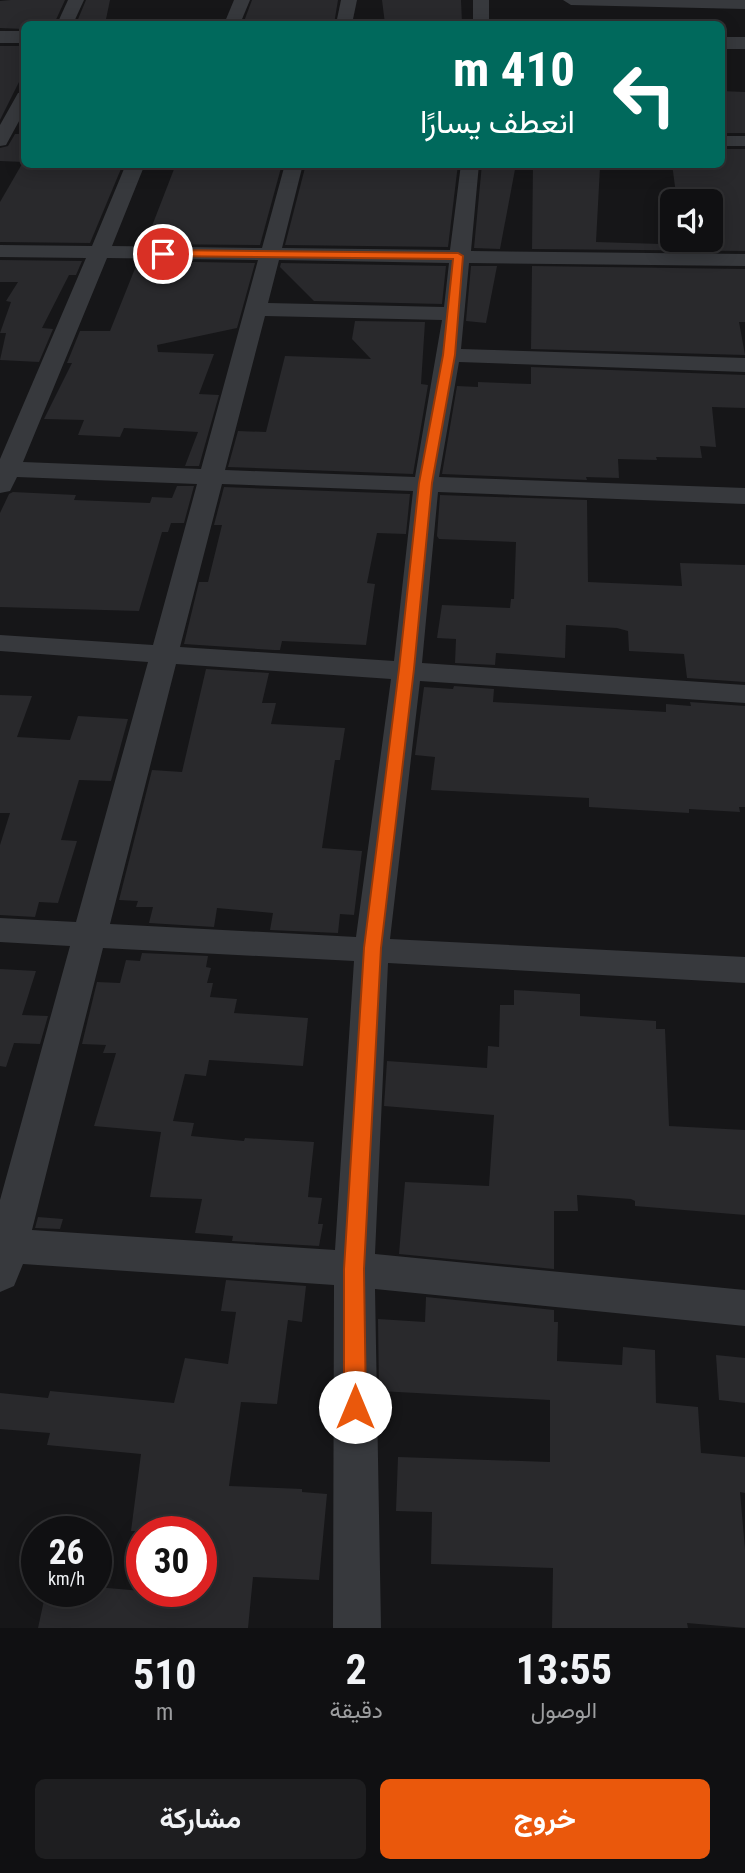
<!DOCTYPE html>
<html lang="ar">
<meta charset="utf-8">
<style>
:root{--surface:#101012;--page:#1e1e20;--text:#f1f3f6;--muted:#9c9d9f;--line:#303032;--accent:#ea580c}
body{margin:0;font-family:"Roboto Condensed",Vazirmatn,sans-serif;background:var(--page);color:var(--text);direction:rtl;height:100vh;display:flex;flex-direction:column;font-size:26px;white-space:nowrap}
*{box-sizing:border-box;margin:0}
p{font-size:23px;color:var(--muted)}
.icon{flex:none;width:38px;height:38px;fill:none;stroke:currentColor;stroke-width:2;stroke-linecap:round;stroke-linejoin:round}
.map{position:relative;height:1628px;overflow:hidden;direction:ltr}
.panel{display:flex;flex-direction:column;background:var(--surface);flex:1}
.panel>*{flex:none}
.banner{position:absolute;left:21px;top:21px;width:704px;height:147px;border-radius:10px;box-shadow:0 4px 18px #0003,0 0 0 2px var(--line);direction:rtl;background:#00695c;color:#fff;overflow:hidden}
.tools{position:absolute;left:660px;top:189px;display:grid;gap:14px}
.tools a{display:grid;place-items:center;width:63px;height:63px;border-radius:10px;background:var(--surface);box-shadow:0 4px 18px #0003,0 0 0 2px var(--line);font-size:35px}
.speed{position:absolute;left:21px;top:1516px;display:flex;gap:14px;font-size:35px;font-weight:700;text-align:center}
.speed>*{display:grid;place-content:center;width:91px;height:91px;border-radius:50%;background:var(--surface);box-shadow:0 4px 18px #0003,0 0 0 2px var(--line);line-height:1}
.speed small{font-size:18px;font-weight:400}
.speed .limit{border:10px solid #d22;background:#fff;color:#111}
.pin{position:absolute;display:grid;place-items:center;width:60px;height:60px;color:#fff;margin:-30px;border:4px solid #fff;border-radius:50%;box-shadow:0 2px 7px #0007}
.me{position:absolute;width:77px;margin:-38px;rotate:0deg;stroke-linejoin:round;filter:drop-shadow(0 0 5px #0008)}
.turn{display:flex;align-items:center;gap:24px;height:147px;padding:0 35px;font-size:32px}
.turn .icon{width:91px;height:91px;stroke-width:2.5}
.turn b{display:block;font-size:49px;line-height:60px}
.eta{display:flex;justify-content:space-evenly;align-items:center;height:119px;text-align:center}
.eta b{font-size:42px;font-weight:700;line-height:49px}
.action{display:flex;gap:14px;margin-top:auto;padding:14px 35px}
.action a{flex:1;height:80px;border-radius:10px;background:var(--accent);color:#fff;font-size:28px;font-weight:700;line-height:80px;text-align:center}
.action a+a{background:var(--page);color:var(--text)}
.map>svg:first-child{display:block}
</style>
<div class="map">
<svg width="745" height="1628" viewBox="0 0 745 1628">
<rect width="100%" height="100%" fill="#161618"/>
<g fill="#29292c">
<path d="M 11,0 L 65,0 L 54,24 L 24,24 L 24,29 L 0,28 L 0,1 Z"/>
<path d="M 86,0 L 110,0 L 105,24 L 76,24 Z"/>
<path d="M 252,0 L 338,0 L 334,24 L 243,24 Z"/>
<path d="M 382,0 L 461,0 L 462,23 L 385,24 Z"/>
<path d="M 24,46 L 24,72 L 0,120 L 0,46 Z"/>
<path d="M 721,91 L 745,92 L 745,133 L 721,133 Z"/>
<path d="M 15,134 L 24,134 L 24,162 L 0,161 L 0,148 L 8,146 Z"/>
<path d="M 721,149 L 745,149 L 745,251 L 532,249 L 533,164 L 600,167 L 596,242 L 661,244 L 660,229 L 672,229 L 672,240 L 710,240 L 710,201 L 677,201 L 672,164 L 721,164 Z"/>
<path d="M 22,164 L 123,164 L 90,243 L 0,242 L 0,202 Z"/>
<path d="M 176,164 L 282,164 L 260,245 L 145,244 Z"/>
<path d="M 306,164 L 458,164 L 448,247 L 285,245 Z"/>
<path d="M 482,164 L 516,164 L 500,249 L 474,248 Z"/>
<path d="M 0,260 L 82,261 L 76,275 L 69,275 L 42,328 L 53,329 L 39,362 L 0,360 L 6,333 L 0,333 L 11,302 L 6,301 L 18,282 L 0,282 Z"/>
<path d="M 138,261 L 255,263 L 237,328 L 157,345 L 158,352 L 214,354 L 199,394 L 219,395 L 199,466 L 185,466 L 198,432 L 124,428 L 120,437 L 78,435 L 84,420 L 44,419 L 72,363 L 67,363 L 80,331 L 110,331 Z"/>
<path d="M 281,263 L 446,266 L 442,304 L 314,301 L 280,267 Z"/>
<path d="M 471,266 L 497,266 L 486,323 L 466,321 Z"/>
<path d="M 532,266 L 745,269 L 745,322 L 739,322 L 745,355 L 531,349 Z"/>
<path d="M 355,321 L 425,322 L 421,384 L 428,385 L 413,474 L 228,467 L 238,431 L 266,432 L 285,356 L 371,359 L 352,339 Z"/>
<path d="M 531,367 L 745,375 L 745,408 L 712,407 L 716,447 L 700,446 L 702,458 L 656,457 L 657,460 L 618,459 L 619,478 L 586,477 L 587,480 L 442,474 L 457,386 L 478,387 L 478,382 L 531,384 Z"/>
<path d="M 177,486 L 194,486 L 184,523 L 171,523 L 168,532 L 162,532 L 139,611 L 0,607 L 0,513 L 9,494 L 13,492 L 76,495 L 74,500 L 150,503 L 152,497 L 172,498 Z"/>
<path d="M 224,487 L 410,494 L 406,534 L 377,533 L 367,583 L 375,584 L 366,645 L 282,641 L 280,650 L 274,650 L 184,644 L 199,582 L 208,582 L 222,525 L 214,525 Z"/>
<path d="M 440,495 L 587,500 L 588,582 L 682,586 L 680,563 L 745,565 L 745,682 L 687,678 L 684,654 L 629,651 L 628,631 L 617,628 L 566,625 L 565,658 L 496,653 L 495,665 L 455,663 L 456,639 L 437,638 L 442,605 L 510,608 L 511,599 L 514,599 L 516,542 L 439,539 L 437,536 Z"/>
<path d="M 206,669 L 269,673 L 262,703 L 276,703 L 271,724 L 345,728 L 340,760 L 335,760 L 322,848 L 362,851 L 354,915 L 340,914 L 338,933 L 270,930 L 273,913 L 217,908 L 214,927 L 149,923 L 153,907 L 136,907 L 138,901 L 119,900 L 152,770 L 182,772 Z"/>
<path d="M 454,686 L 494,689 L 493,702 L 666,712 L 666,704 L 691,706 L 690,702 L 745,706 L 745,807 L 739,807 L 740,812 L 689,809 L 689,813 L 589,807 L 589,798 L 431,790 L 435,757 L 415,755 L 424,687 L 453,689 Z"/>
<path d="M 0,695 L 32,696 L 17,737 L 70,740 L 78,716 L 128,719 L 111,781 L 79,780 L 61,840 L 77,841 L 58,903 L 39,902 L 35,917 L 0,915 L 0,845 L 10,813 L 0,813 Z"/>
<path d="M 142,953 L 208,956 L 206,967 L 211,968 L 207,983 L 213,983 L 210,997 L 237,999 L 234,1013 L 308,1018 L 303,1066 L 209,1060 L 206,1076 L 185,1074 L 173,1121 L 194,1123 L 191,1136 L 244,1141 L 245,1138 L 314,1142 L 308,1197 L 322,1198 L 318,1224 L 323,1224 L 319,1246 L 232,1241 L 233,1236 L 195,1233 L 202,1199 L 150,1197 L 161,1132 L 94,1126 L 116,1053 L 103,1053 L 106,1045 L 82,1044 L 97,982 L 120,983 L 126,960 L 140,961 Z"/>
<path d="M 0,969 L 36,971 L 22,1015 L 48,1016 L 40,1044 L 14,1043 L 6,1067 L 0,1066 Z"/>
<path d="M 514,990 L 580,994 L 580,1016 L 656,1021 L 656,1029 L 665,1029 L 669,1126 L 745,1130 L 745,1215 L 635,1206 L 635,1201 L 631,1199 L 577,1195 L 578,1211 L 554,1211 L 554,1269 L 399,1254 L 405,1182 L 489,1186 L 494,1115 L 384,1106 L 387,1061 L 487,1068 L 488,1046 L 499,1047 L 500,1005 L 514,1005 Z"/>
<path d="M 38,1217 L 63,1219 L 60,1229 L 35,1228 Z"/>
<path d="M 226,1280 L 306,1286 L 302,1322 L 288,1320 L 277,1404 L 241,1402 L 229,1486 L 302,1489 L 302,1492 L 327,1494 L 319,1580 L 253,1577 L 248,1628 L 38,1628 L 46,1591 L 96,1591 L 96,1587 L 142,1591 L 201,1591 L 201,1531 L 131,1531 L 141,1454 L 47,1445 L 50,1433 L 0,1429 L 0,1393 L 48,1398 L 50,1391 L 174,1403 L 185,1358 L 228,1364 L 236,1312 L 221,1311 Z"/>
<path d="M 426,1297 L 554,1310 L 554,1322 L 558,1322 L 557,1361 L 622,1365 L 623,1347 L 655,1350 L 656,1403 L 698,1407 L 701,1453 L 745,1457 L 745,1493 L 740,1492 L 745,1549 L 745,1628 L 687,1623 L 688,1628 L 552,1628 L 553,1568 L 431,1564 L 432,1512 L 396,1511 L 398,1457 L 550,1462 L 550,1400 L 379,1391 L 378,1319 L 425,1322 Z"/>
<path d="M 716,1355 L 745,1358 L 745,1403 L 719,1400 Z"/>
</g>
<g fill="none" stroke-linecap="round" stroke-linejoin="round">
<g fill="#37393d" fill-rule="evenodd">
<path d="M 68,0 L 84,0 L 73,24 L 57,24 Z"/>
<path d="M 234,0 L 250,0 L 240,24 L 224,24 Z"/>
<path d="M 341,0 L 357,0 L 352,24 L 336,24 Z"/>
<rect x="473" y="0" width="16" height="24"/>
<path d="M 563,0 L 745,0 L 745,9 L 571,5 Z"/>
<path d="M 24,92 L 24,112 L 6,145 L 0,146 L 0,125 L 18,93 Z"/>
<rect x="721" y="136" width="24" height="10"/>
<path d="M 126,164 L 145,164 L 112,246 L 262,248 L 285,164 L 303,164 L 282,248 L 450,250 L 461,164 L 479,164 L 471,251 L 745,254 L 745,266 L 469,263 L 461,349 L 745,358 L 745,372 L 459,362 L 439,477 L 745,488 L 745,504 L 438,492 L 422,663 L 745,685 L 745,703 L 420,681 L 390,939 L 745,957 L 745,983 L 388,963 L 375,1254 L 745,1290 L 745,1326 L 375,1289 L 381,1628 L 333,1628 L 334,1285 L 23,1264 L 14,1286 L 0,1292 L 0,1200 L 70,946 L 0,942 L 0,918 L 76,922 L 148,662 L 0,651 L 0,635 L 153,645 L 197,484 L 17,477 L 10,491 L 0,493 L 0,459 L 86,258 L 0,257 L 0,245 L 92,246 ZM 107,258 L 258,260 L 201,469 L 23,462 ZM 279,260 L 449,263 L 444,307 L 268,303 ZM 265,316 L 442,320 L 415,477 L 225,470 ZM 222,484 L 413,491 L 394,661 L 180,647 ZM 176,664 L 391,679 L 356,937 L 110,924 ZM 103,948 L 354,961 L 335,1250 L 32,1230 Z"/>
</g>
<g fill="#37393d" fill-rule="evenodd">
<rect x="0" y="31" width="24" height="12"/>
<rect x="721" y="37" width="24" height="12"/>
</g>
</g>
<path fill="#ea580c" stroke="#983908" stroke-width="2" d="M 163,250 L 458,253 L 463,256 L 455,355 L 432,483 L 414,669 L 381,948 L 364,1269 L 366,1407 L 363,1414 L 355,1417 L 347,1414 L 344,1407 L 344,1269 L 364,948 L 399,669 L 419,483 L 443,355 L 453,259 L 159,256 L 158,254 Z"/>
</svg>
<div class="tools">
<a><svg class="icon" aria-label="sound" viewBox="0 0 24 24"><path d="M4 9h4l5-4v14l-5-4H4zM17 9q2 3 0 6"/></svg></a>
</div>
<div class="speed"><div>26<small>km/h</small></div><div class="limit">30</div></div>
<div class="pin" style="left:163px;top:254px;background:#d93025"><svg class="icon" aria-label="arrive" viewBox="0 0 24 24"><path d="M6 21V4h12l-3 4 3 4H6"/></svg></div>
<svg class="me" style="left:355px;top:1407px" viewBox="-20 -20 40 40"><circle r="19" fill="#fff"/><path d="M0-13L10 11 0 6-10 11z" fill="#ea580c"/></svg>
<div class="banner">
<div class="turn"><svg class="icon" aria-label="left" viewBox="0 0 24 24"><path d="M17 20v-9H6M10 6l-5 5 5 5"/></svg><div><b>410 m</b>انعطف يسارًا</div></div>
</div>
</div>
<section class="panel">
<div class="eta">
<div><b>13:55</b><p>الوصول</p></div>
<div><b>2</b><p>دقيقة</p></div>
<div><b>510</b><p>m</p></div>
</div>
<div class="action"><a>خروج</a><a>مشاركة</a></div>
</section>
